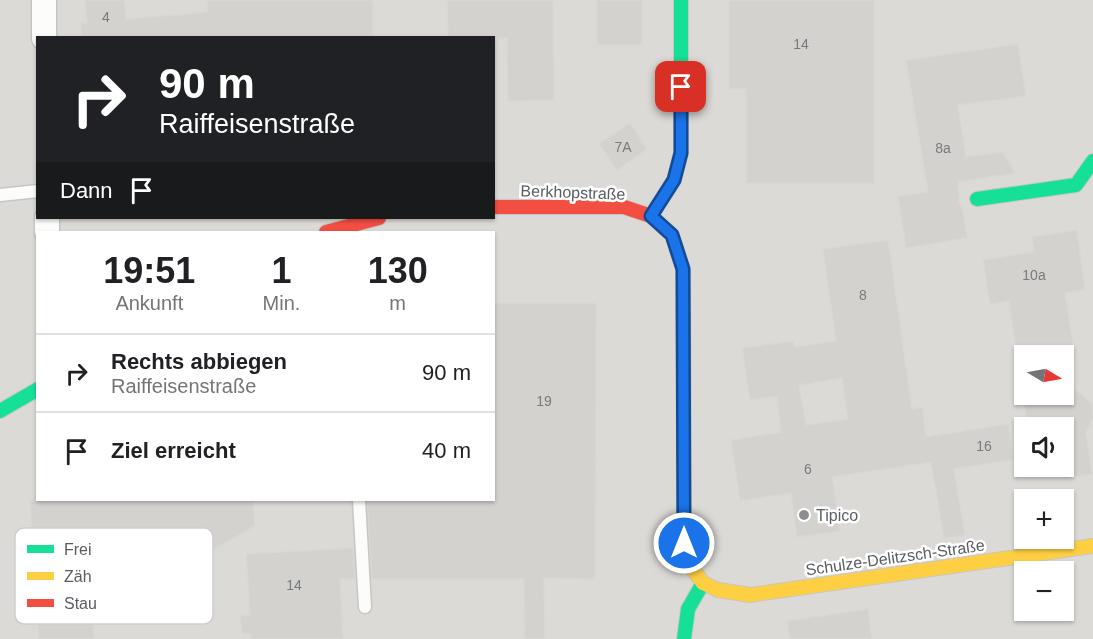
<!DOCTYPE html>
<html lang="de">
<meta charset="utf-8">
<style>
:root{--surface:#fff;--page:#f6f6f6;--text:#202124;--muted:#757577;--line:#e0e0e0}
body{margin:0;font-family:Arial,sans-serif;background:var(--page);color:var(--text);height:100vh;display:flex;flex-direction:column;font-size:22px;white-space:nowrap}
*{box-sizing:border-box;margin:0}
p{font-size:20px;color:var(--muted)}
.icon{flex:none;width:33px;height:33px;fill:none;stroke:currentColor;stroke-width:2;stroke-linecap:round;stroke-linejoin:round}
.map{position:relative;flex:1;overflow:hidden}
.panel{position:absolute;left:36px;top:231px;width:459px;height:270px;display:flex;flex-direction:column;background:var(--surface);border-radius:0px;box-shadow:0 2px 4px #0004}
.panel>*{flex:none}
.hud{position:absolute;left:36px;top:36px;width:459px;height:183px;border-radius:0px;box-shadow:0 2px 4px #0004;background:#202124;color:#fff;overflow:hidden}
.needle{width:39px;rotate:100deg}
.fabs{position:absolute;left:1014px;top:345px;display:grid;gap:12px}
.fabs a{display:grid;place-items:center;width:60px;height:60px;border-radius:0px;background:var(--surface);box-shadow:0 2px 4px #0004;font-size:30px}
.pin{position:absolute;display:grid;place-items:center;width:51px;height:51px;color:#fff;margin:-26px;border-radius:12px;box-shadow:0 3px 9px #0006}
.me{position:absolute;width:66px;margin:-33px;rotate:0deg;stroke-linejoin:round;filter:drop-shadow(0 0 4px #0008)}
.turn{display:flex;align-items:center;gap:21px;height:126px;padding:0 24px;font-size:27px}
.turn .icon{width:78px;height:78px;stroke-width:2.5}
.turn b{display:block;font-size:42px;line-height:51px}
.then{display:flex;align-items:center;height:57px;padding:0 24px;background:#0003;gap:12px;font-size:22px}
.eta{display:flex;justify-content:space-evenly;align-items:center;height:102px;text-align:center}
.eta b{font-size:36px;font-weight:600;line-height:42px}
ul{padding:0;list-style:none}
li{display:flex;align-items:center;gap:18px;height:78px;padding:0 24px;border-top:2px solid var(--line)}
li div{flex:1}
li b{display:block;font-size:22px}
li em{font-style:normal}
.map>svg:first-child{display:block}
</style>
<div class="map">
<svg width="1093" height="639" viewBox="0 0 1093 639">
<rect width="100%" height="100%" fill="#eae9e3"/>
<path fill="#dcdad6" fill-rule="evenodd" d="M 0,0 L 1093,0 L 1093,639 L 0,639 ZM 38,38 L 494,38 L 494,218 L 38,218 ZM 38,232 L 494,232 L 494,500 L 38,500 ZM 1024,356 L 1064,356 L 1064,394 L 1024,394 ZM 1024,428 L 1064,428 L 1064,466 L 1024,466 ZM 1024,500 L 1064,500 L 1064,538 L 1024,538 ZM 1024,572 L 1064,572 L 1064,610 L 1024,610 Z"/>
<g fill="#d3d2ce" stroke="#d9d7d2" stroke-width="1.5" fill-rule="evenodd">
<path d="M 85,0 L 124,0 L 126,19 L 208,12 L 207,0 L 373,0 L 373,38 L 81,38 L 81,23 L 87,23 Z"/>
<path d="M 447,0 L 553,0 L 554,100 L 508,101 L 507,38 L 448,38 Z"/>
<rect x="597" y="0" width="45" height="45"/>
<path d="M 729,0 L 874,0 L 874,183 L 746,183 L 746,89 L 729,89 Z"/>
<path d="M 1018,44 L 1026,96 L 958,105 L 966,157 L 1003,152 L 1015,173 L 958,182 L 959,202 L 963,211 L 967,238 L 906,248 L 898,196 L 928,192 L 906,60 Z"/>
<path d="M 630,123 L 647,149 L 617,170 L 599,144 Z"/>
<path d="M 1077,230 L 1085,290 L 1065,293 L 1075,356 L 1017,356 L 1009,301 L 990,304 L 983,260 L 1034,252 L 1032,237 Z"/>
<path d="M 888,240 L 912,409 L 922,407 L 926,437 L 1008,424 L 1013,460 L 954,469 L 965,535 L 944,538 L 931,462 L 832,477 L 840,531 L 797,537 L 791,493 L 740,501 L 731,440 L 781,432 L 777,396 L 750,400 L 742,348 L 793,341 L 794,347 L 836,341 L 823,249 ZM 842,378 L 848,419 L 806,425 L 799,385 Z"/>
<path d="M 494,303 L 596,303 L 595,579 L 544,578 L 545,639 L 525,639 L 524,579 L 372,579 L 367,500 L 494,500 Z"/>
<path d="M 1064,380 L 1093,405 L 1093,418 L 1086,432 L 1092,474 L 1064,478 L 1064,428 L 1028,428 L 1023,394 L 1064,394 Z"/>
<path d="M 30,500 L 253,500 L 255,526 L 93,617 L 94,639 L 39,639 Z"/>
<path d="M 353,548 L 355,579 L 340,579 L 343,639 L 252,639 L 251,634 L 242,634 L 240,616 L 250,615 L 246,554 Z"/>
<path d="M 868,609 L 872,639 L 790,639 L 787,621 Z"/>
</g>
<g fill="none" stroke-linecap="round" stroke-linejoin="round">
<defs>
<g id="lane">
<path d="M 0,195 L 38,191"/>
<path d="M 359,500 L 365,607"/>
</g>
<g id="street">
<path d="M 44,0 L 44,38"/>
<path d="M 47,218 L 47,232"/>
</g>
<g id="fast">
<path d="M 977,199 L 1076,185 L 1093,161"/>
<path d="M 651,216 L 674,180 L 681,153 L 681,0"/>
<path d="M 0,411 L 38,389"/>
<path d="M 684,639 L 688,609 L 703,583"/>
</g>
<g id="slow">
<path d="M 684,498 L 684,543 L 689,564 L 703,583"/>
<path d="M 703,583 L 718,590 L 750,595 L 1093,546"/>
</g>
<g id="jam">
<path d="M 494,207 L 624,207 L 651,216 L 672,235 L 683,269 L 684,498"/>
<path d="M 326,232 L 379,218"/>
</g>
</defs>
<use href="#lane" stroke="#c6c6c4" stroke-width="15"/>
<use href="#street" stroke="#c6c6c4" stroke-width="27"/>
<use href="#fast" stroke="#c6c7c5" stroke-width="16"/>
<use href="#slow" stroke="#c6c7c5" stroke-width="16"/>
<use href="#jam" stroke="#c6c7c5" stroke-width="16"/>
<use href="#lane" stroke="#fcfcfb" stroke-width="12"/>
<use href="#street" stroke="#fcfcfb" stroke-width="24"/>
<use href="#fast" stroke="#16e098" stroke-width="14"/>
<use href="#slow" stroke="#ffcf43" stroke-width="14"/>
<use href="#jam" stroke="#f24e42" stroke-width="14"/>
</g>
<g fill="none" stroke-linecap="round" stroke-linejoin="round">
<defs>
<path id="route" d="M 681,87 L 681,153 L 674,180 L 651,216 L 672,235 L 683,269 L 684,543"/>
</defs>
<use href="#route" stroke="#114b97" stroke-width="15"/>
<use href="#route" stroke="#1a73e8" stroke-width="10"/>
</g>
<circle fill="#8c8e8f" stroke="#fff" stroke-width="2" cx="804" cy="515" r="6"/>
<g text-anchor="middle" stroke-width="5" stroke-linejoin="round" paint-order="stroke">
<g font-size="14" fill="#787b7e">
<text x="106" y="22">4</text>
<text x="801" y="49">14</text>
<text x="623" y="152">7A</text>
<text x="943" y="153">8a</text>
<text x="1034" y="280">10a</text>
<text x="863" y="300">8</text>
<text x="544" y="406">19</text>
<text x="984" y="451">16</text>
<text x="808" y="474">6</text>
<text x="294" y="590">14</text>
</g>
<g font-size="16" fill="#595d62" stroke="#fff">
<text transform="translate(573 192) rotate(2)" y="6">Berkhopstraße</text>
<text transform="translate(895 557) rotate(-8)" y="6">Schulze-Delitzsch-Straße</text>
</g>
<g font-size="16" fill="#595d62" stroke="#fff" text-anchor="start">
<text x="816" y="521">Tipico</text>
</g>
</g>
<rect x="15" y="528" width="198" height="96" rx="9" fill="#fff" stroke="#cdced0" stroke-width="1.5"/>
<rect x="27" y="545" width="27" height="8" fill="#16e098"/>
<rect x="27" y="572" width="27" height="8" fill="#ffcf43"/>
<rect x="27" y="599" width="27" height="8" fill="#f24e42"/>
<g font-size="16" fill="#595d62">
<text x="64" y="555">Frei</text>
<text x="64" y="582">Zäh</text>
<text x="64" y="609">Stau</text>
</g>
</svg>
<div class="fabs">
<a><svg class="needle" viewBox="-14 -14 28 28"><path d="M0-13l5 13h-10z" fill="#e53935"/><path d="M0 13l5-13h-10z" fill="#757577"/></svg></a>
<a><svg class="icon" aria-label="sound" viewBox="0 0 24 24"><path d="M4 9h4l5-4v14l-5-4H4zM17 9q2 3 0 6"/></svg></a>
<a>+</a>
<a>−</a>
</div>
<div class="pin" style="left:681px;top:87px;background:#d93025"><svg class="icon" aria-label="arrive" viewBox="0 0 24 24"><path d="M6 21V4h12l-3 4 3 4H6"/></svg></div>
<svg class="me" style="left:684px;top:543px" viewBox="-20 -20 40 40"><circle r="17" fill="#1a73e8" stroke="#fff" stroke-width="3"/><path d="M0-11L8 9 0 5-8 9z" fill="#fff"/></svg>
<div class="hud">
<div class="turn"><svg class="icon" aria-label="right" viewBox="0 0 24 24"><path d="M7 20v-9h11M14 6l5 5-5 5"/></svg><div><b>90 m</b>Raiffeisenstraße</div></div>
<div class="then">Dann<svg class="icon" aria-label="arrive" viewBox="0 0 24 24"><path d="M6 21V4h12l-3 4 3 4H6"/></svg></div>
</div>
<section class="panel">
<div class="eta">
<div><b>19:51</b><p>Ankunft</p></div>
<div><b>1</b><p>Min.</p></div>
<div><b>130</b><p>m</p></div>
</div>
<ul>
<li><svg class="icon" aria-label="right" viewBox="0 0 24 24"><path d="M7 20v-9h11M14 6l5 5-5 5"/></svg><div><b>Rechts abbiegen</b><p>Raiffeisenstraße</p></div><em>90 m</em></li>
<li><svg class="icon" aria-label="arrive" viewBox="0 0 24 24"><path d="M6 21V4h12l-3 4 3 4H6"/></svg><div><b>Ziel erreicht</b></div><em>40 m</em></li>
</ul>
</section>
</div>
